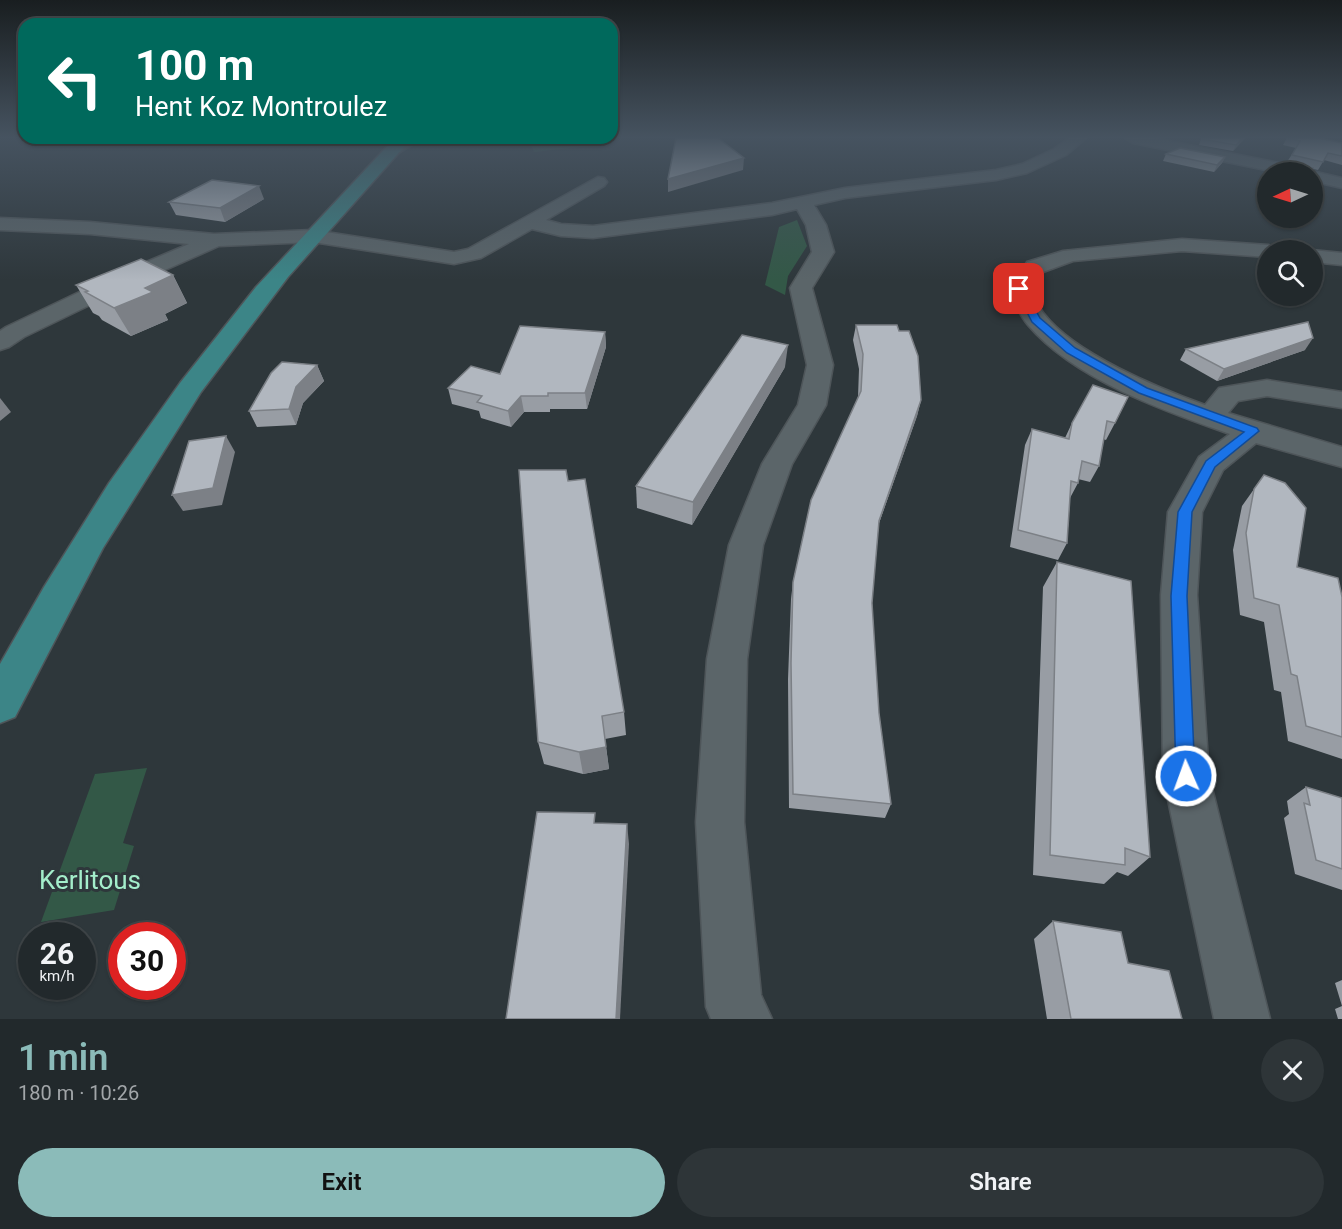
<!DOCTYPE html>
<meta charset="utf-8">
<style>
:root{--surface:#22292c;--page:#2e3538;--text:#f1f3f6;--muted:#a2a6a9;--line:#3f4548;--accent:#8bbbb9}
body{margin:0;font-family:Roboto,sans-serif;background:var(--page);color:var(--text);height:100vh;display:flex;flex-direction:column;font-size:22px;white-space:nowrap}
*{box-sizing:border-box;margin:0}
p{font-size:20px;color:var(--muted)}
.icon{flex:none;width:33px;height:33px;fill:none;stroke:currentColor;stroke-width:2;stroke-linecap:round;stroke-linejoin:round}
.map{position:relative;height:1019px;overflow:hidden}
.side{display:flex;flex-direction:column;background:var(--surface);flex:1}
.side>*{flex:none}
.top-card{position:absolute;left:18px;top:18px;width:600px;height:126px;border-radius:18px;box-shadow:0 2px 4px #0004,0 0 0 2px var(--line);background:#00695c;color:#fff;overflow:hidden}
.needle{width:39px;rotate:266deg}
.tools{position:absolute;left:1257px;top:162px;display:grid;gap:12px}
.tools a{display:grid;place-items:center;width:66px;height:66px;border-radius:50%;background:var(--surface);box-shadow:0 2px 4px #0004,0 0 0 2px var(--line);font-size:30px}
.speed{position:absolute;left:18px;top:922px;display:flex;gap:12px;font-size:30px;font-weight:700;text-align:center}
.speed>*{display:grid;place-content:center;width:78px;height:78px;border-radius:50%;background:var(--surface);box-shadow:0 2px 4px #0004,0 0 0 2px var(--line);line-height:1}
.speed small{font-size:15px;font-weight:400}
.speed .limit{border:9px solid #d22;background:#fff;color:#111}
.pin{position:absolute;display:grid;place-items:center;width:51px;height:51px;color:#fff;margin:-26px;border-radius:12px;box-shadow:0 3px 9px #0006}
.me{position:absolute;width:66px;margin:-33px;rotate:358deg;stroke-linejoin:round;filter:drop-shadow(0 0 4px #0008)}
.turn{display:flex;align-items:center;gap:21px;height:126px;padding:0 18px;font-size:27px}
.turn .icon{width:78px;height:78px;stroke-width:2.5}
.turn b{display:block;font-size:42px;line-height:51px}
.round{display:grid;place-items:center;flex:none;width:63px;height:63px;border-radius:32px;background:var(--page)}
.head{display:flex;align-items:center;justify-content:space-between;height:102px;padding:0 18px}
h1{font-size:36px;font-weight:600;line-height:45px;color:var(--accent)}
.action{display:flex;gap:12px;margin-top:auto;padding:12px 18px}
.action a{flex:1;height:69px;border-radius:36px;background:var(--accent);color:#111;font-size:24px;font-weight:600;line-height:69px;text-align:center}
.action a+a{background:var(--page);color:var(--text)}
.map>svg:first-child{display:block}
</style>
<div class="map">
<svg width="1342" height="1019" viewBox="0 0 1342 1019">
<rect width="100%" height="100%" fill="#2e373b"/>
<g fill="#335847">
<path d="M 556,138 L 618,138 L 599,145 L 534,152 L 531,144 Z"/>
<path d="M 797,220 L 807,246 L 788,276 L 785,295 L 765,285 L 779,227 Z"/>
<path d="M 147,768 L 123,843 L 134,846 L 114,910 L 41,922 L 95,774 Z"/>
</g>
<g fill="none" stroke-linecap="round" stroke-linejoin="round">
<defs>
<g id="minor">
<path d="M 404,138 L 424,138 L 400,152 L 388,152 L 386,149 Z"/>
<path d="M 1069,138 L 1086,138 L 1066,155 L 1027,173 L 996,180 L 845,198 L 814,205 L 826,225 L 834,252 L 812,288 L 833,365 L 826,405 L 792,464 L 763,545 L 747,659 L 744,822 L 761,995 L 772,1019 L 711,1019 L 706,1007 L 696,822 L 707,659 L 729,545 L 762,464 L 798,405 L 807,365 L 790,288 L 812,252 L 806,225 L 797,209 L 772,215 L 593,238 L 561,236 L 532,229 L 481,258 L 454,264 L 313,242 L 219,246 L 129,286 L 24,337 L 9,347 L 0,350 L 0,331 L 6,327 L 113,276 L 189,244 L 90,234 L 0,230 L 0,218 L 90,222 L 214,234 L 313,230 L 454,252 L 468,249 L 598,177 L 604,178 L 607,182 L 604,186 L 546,220 L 561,224 L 593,226 L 772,203 L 845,188 L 996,170 L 1022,164 L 1054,149 Z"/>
<path d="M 1125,138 L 1154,138 L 1299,167 L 1305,168 L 1308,172 L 1312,171 L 1342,178 L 1342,188 L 1312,181 L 1312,172 L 1276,172 L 1133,143 Z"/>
<path d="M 1182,239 L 1268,245 L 1275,247 L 1278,250 L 1268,250 L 1268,257 L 1182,251 L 1073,261 L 1043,272 L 1030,289 C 1035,297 1038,306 1044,314 C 1075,354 1158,388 1205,405 L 1219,388 L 1267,380 L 1342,392 L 1342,408 L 1267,396 L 1238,401 L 1228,413 L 1342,447 L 1342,467 L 1256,443 L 1223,470 L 1202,512 L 1197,595 L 1209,776 L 1270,1019 L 1214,1019 L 1163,776 L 1161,595 L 1168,512 L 1199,457 L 1230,434 C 1164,411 1074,379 1028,325 C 1019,315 1014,301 1008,289 L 1027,262 L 1063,251 Z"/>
<path d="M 1308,250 L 1312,250 L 1342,253 L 1342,265 L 1312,262 L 1312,250 Z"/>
</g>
<path id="major" d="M 395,138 L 412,138 L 288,277 L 201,392 L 103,548 L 15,717 L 0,723 L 0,664 L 44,587 L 109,483 L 180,383 L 256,287 Z"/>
</defs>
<use href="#minor" stroke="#4e5559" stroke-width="3"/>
<use href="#major" stroke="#4e5559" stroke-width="3"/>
<use href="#minor" fill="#5b6569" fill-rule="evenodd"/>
<use href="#major" fill="#3c8587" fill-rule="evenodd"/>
</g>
<g fill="#989da4">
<path d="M 1245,138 L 1233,151 L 1199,145 L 1201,139 Z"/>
<path d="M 1287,138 L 1342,143 L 1342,165 L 1324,160 L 1318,170 L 1314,169 L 1315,177 L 1312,182 L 1312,172 L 1309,168 L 1287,162 L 1296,148 L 1283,145 Z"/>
<path d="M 1166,154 L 1225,157 L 1222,163 L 1214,172 L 1163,161 Z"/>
<path d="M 264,199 L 225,222 L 176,215 L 169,202 Z"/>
<path d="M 173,275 L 187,303 L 165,314 L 168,320 L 131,336 L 102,320 L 99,316 L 93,313 L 76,285 Z"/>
<path d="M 856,325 L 921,400 L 917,416 L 878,526 L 876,542 L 872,603 L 875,658 L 879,713 L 891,804 L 885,818 L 789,808 L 788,679 L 791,599 L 793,582 L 858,397 L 859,369 L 853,340 Z"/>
<path d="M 605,332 L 606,347 L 587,409 L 550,409 L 550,412 L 524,412 L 511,427 L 481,418 L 479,411 L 452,404 L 448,388 L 500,374 Z"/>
<path d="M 1186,349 L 1305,350 L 1217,381 L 1180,360 Z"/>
<path d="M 317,365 L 324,381 L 303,403 L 296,425 L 257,427 L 249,411 Z"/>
<path d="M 785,367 L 692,525 L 637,508 L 636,486 Z"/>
<path d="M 1093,385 L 1115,423 L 1106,440 L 1103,439 L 1099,466 L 1090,482 L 1078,479 L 1078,483 L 1070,498 L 1067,543 L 1058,560 L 1010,547 L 1025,445 L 1032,429 L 1065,438 L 1072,423 Z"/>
<path d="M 1264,475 L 1297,567 L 1342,597 L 1342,759 L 1288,741 L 1281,692 L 1274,690 L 1264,622 L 1240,615 L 1233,550 L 1242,506 Z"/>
<path d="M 568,481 L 624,712 L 626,735 L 605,739 L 609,769 L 583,774 L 544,764 L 538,742 Z"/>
<path d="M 1057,562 L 1150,857 L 1128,876 L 1117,872 L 1104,884 L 1033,875 L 1043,587 Z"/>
<path d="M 1306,787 L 1342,798 L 1342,890 L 1295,874 L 1284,818 L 1289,814 L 1287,801 Z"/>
<path d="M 1053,921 L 1128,963 L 1182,1019 L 1047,1019 L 1034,939 Z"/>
<path d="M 1342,980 L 1342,1019 L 1338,1019 L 1335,1009 L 1342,1006 L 1335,983 Z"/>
</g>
<g fill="#7c8086">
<path d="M 1243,138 L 1245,138 L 1233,151 L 1236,145 Z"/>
<path d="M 1225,157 L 1222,163 L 1214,172 L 1217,165 Z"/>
<path d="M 744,158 L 743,170 L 668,192 L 668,179 Z"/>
<path d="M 259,186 L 264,199 L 225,222 L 220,208 Z"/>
<path d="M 173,275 L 187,303 L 165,314 L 168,320 L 131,336 L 114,308 L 145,288 Z"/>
<path d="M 605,332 L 606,347 L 587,409 L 585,393 Z"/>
<path d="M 1313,338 L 1305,350 L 1217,381 L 1224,369 Z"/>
<path d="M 788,345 L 785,367 L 692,525 L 693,502 Z"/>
<path d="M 317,365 L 324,381 L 303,403 L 296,425 L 289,409 L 296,387 Z"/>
<path d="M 521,396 L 524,412 L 511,427 L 508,411 Z"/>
<path d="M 0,398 L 11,412 L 0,421 Z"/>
<path d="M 921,400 L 917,416 L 874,537 L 879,521 Z"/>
<path d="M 226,436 L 235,452 L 222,505 L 183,511 L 172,495 Z"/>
<path d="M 606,747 L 609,769 L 583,774 L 579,752 Z"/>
<path d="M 627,824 L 629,844 L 620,1019 L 616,1019 Z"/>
</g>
<g fill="#b1b7bf" stroke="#7c8086" stroke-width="1.5">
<path d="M 676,138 L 718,138 L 744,158 L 668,179 Z"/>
<path d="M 1204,138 L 1243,138 L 1236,145 L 1201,139 Z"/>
<path d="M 1287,138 L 1319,138 L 1342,143 L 1342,156 L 1328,153 L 1323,162 L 1292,155 L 1300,141 Z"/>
<path d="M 1180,148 L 1225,157 L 1217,165 L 1166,154 Z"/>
<path d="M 1284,168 L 1313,168 L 1315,177 L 1314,180 L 1312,179 L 1312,172 L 1281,172 Z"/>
<path d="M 212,180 L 259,186 L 220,208 L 169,202 Z"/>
<path d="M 141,259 L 173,275 L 145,288 L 153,292 L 114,308 L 85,292 L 88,291 L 76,285 Z"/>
<path d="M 1308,322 L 1313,338 L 1224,369 L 1186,349 Z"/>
<path d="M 856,325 L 897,325 L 899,331 L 909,331 L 918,356 L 921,400 L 879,521 L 872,603 L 879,713 L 891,804 L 793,794 L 791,663 L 793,582 L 811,500 L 861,391 L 863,354 Z"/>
<path d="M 520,326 L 605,332 L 585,393 L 548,393 L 548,396 L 521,396 L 508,411 L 477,402 L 482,396 L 448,388 L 471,366 L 500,374 Z"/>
<path d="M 742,335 L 788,345 L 693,502 L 636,486 Z"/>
<path d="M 282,362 L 317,365 L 296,387 L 289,409 L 249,411 L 271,373 Z"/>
<path d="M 1093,385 L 1128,397 L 1115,423 L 1107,421 L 1099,466 L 1082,461 L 1078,483 L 1071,481 L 1067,543 L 1018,530 L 1032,429 L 1069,439 L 1072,423 Z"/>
<path d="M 226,436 L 213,488 L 172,495 L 189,441 Z"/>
<path d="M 519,470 L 566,470 L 568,481 L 585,479 L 624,712 L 602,716 L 606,747 L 579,752 L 538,742 Z"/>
<path d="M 1264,475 L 1285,483 L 1306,508 L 1297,567 L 1338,578 L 1342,597 L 1342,737 L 1306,726 L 1297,676 L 1291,674 L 1279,605 L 1254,598 L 1246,533 L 1254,489 Z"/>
<path d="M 1057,562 L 1131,581 L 1150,857 L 1125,848 L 1125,865 L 1050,855 Z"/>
<path d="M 1306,787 L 1342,798 L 1342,869 L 1316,860 L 1304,803 L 1310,805 Z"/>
<path d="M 537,812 L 595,813 L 594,823 L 627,824 L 616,1019 L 506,1019 Z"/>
<path d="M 1053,921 L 1121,932 L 1128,963 L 1169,971 L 1182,1019 L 1071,1019 Z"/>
</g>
<linearGradient id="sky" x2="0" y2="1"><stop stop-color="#191e20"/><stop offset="0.49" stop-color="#465360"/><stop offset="1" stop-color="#465360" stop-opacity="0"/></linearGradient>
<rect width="1342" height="280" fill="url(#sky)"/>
<path fill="#1a73e8" stroke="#114b97" stroke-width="1.5" d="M 1016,287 L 1023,287 L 1040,318 L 1075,348 L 1147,388 L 1257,428 L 1259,431 L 1215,467 L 1192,512 L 1187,596 L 1195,776 L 1192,783 L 1186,785 L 1179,783 L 1176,776 L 1171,596 L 1178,512 L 1206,461 L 1244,432 L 1139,393 L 1067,353 L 1032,322 L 1015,289 Z"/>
<g text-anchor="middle" stroke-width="6" stroke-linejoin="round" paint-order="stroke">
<g font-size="26" fill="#a4eecb" stroke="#2e373b">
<text x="90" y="889">Kerlitous</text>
</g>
</g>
</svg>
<div class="tools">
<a><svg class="needle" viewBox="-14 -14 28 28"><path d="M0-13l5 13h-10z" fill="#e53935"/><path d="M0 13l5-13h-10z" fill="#a2a6a9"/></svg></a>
<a><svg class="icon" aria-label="search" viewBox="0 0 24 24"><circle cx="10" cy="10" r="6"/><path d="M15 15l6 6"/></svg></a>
</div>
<div class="speed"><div>26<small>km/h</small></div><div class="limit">30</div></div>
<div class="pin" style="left:1019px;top:289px;background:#d93025"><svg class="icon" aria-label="arrive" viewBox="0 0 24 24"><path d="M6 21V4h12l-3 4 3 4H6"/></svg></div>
<svg class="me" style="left:1186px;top:776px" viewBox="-20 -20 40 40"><circle r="17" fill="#1a73e8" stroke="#fff" stroke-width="3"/><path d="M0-11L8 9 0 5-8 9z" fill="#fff"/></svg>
<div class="top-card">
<div class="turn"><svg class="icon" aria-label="left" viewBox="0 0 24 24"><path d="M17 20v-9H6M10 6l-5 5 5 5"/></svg><div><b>100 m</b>Hent Koz Montroulez</div></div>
</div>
</div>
<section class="side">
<div class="head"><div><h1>1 min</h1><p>180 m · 10:26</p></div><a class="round"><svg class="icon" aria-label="close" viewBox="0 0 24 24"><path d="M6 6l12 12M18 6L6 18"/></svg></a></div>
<div class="action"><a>Exit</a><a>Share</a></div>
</section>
